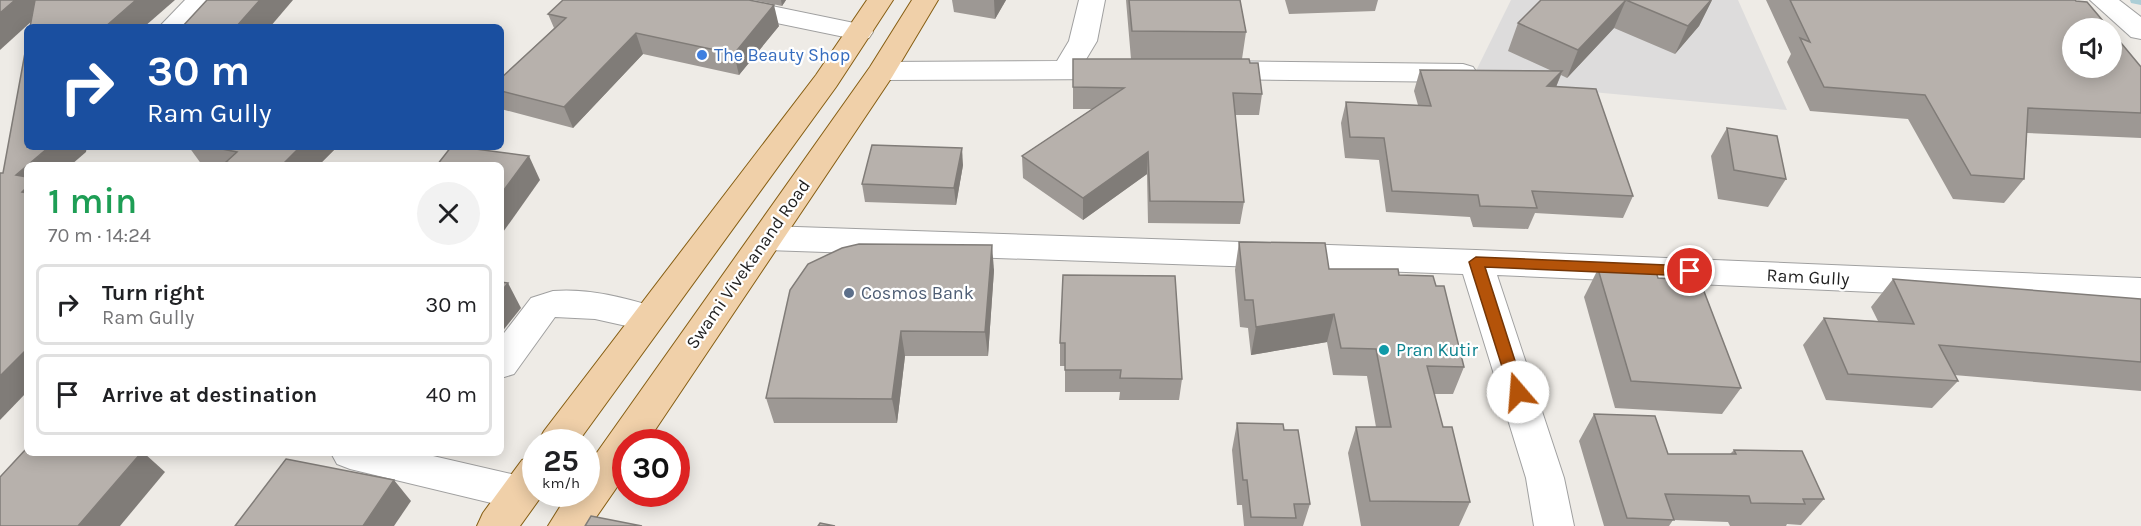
<!DOCTYPE html>
<meta charset="utf-8">
<style>
:root{--surface:#fff;--page:#f2f2f2;--text:#202124;--muted:#757577;--line:#e0e0e0}
body{margin:0;font-family:Karla,sans-serif;background:var(--page);color:var(--text);height:100vh;display:flex;flex-direction:column;font-size:22px;white-space:nowrap}
*{box-sizing:border-box;margin:0}
p{font-size:20px;color:var(--muted)}
.icon{flex:none;width:33px;height:33px;fill:none;stroke:currentColor;stroke-width:2;stroke-linecap:round;stroke-linejoin:round}
.map{position:relative;flex:1;overflow:hidden}
.side{position:absolute;left:24px;top:162px;width:480px;height:294px;display:flex;flex-direction:column;background:var(--surface);border-radius:9px;box-shadow:0 3px 15px #0003}
.side>*{flex:none}
.guide{position:absolute;left:24px;top:24px;width:480px;height:126px;border-radius:9px;box-shadow:0 3px 15px #0003;background:#1a4fa0;color:#fff;overflow:hidden}
.tools{position:absolute;left:2062px;top:18px;display:grid;gap:12px}
.tools a{display:grid;place-items:center;width:60px;height:60px;border-radius:50%;background:var(--surface);box-shadow:0 3px 15px #0003;font-size:30px}
.speed{position:absolute;left:522px;top:429px;display:flex;gap:12px;font-size:30px;font-weight:700;text-align:center}
.speed>*{display:grid;place-content:center;width:78px;height:78px;border-radius:50%;background:var(--surface);box-shadow:0 3px 15px #0003;line-height:1}
.speed small{font-size:15px;font-weight:400}
.speed .limit{border:9px solid #d22;background:#fff;color:#111}
.pin{position:absolute;display:grid;place-items:center;width:51px;height:51px;color:#fff;margin:-26px;border:3px solid #fff;border-radius:50%;box-shadow:0 2px 6px #0007}
.me{position:absolute;width:66px;margin:-33px;rotate:342deg;stroke-linejoin:round;filter:drop-shadow(0 0 4px #0008)}
.turn{display:flex;align-items:center;gap:21px;height:126px;padding:0 24px;font-size:27px}
.turn .icon{width:78px;height:78px;stroke-width:2.5}
.turn b{display:block;font-size:42px;line-height:51px}
.round{display:grid;place-items:center;flex:none;width:63px;height:63px;border-radius:32px;background:var(--page)}
.summary{display:flex;align-items:center;justify-content:space-between;height:102px;padding:0 24px}
h1{font-size:36px;font-weight:600;line-height:45px;color:#1e9e55}
ul{padding:0;list-style:none}
li{display:flex;align-items:center;gap:18px;height:81px;margin:0 12px 9px;padding:0 12px;border:3px solid var(--line);border-radius:9px}
li div{flex:1}
li b{display:block;font-size:22px}
li em{font-style:normal}
.map>svg:first-child{display:block}
</style>
<div class="map">
<svg width="2141" height="526" viewBox="0 0 2141 526">
<rect width="100%" height="100%" fill="#eeebe6"/>
<path fill="#dddcdc" d="M 1511,0 L 1738,0 L 1787,110 L 1471,81 Z"/>
<g fill="none" stroke-linecap="round" stroke-linejoin="round">
<path fill="#acced6" fill-rule="evenodd" d="M 2130,0 L 2141,0 L 2141,5 L 2131,3 Z"/>
<defs>
<g id="minor">
<path d="M 185,0 L 213,0 L 188,27 L 159,27 Z"/>
<path d="M 690,0 L 742,0 L 859,24 L 869,26 L 873,32 L 869,38 L 859,40 L 703,8 L 694,6 Z"/>
<path d="M 1079,0 L 1105,0 L 1097,41 L 1085,61 L 1117,61 L 1127,64 L 1131,70 L 1127,76 L 1117,79 L 882,80 L 872,77 L 868,71 L 872,65 L 882,62 L 1057,61 L 1069,41 Z"/>
<path d="M 2090,0 L 2119,0 L 2141,17 L 2141,39 L 2131,37 Z"/>
<path d="M 1213,61 L 1463,64 L 1473,67 L 1477,73 L 1473,79 L 1463,82 L 1213,79 L 1203,76 L 1199,70 L 1203,64 Z"/>
<path d="M 767,226 L 1476,250 L 2141,278 L 2141,304 L 1497,275 L 1564,478 L 1574,526 L 1534,526 L 1526,478 L 1463,274 L 767,250 L 756,246 L 751,238 L 756,230 Z"/>
<path d="M 553,291 C 589,288 627,298 661,309 L 666,318 L 661,327 L 649,331 L 595,319 L 555,317 L 514,374 L 501,378 L 501,337 L 531,298 Z"/>
<path d="M 331,453 L 420,453 L 520,476 L 534,481 L 536,494 L 539,494 L 534,505 L 520,510 L 350,469 L 337,464 Z"/>
</g>
<g id="major">
<path d="M 867,0 L 893,0 L 836,87 L 578,442 L 538,442 L 544,431 L 816,75 Z"/>
<path d="M 912,0 L 938,0 L 892,77 L 647,442 L 626,442 L 626,474 L 590,526 L 548,526 L 568,494 L 586,494 L 586,468 L 870,67 Z"/>
<path d="M 536,456 L 536,494 L 543,494 L 520,526 L 477,526 L 483,513 L 522,460 Z"/>
</g>
</defs>
<use href="#minor" stroke="#a0a0a0" stroke-width="2"/>
<use href="#major" stroke="#865e13" stroke-width="2"/>
<use href="#minor" fill="#fff" fill-rule="evenodd"/>
<use href="#major" fill="#f0d0a9" fill-rule="evenodd"/>
</g>
<g fill="#9d9894">
<path d="M 753,0 L 786,0 L 782,6 Z"/>
<path d="M 952,0 L 1006,0 L 995,19 L 954,12 Z"/>
<path d="M 1126,0 L 1240,0 L 1246,32 L 1242,59 L 1250,63 L 1262,94 L 1259,115 L 1235,115 L 1244,202 L 1240,224 L 1148,223 L 1147,174 L 1083,220 L 1023,178 L 1022,156 L 1092,109 L 1073,109 L 1073,59 L 1131,59 Z"/>
<path d="M 1285,0 L 1378,0 L 1375,11 L 1289,14 Z"/>
<path d="M 1541,0 L 1712,0 L 1699,26 L 1675,54 L 1614,28 L 1567,78 L 1561,75 L 1556,87 L 1633,196 L 1623,218 L 1535,213 L 1528,229 L 1473,227 L 1470,217 L 1386,212 L 1379,160 L 1345,158 L 1341,123 L 1346,102 L 1418,105 L 1414,91 L 1420,70 L 1552,71 L 1508,51 L 1518,23 Z"/>
<path d="M 1766,0 L 2075,0 L 2141,67 L 2141,138 L 2027,133 L 2024,179 L 2004,203 L 1953,199 L 1908,119 L 1810,111 L 1787,62 L 1791,54 Z"/>
<path d="M 548,14 L 779,26 L 739,75 L 643,54 L 573,128 L 501,109 L 501,78 L 554,28 Z"/>
<path d="M 1727,128 L 1786,179 L 1768,207 L 1718,199 L 1711,156 Z"/>
<path d="M 189,147 L 337,147 L 319,165 L 202,165 Z"/>
<path d="M 963,165 L 956,205 L 865,202 L 862,184 Z"/>
<path d="M 1239,242 L 1329,269 L 1399,275 L 1436,286 L 1464,367 L 1453,394 L 1434,394 L 1443,427 L 1470,502 L 1459,526 L 1361,526 L 1348,453 L 1356,427 L 1376,427 L 1367,376 L 1333,375 L 1327,342 L 1251,355 L 1248,328 L 1240,327 L 1235,270 Z"/>
<path d="M 1598,269 L 1741,388 L 1722,414 L 1615,408 L 1584,297 Z"/>
<path d="M 994,270 L 988,356 L 905,356 L 897,423 L 774,423 L 766,398 Z"/>
<path d="M 1063,275 L 1182,379 L 1179,400 L 1119,400 L 1120,392 L 1065,392 L 1065,366 L 1060,366 L 1060,343 Z"/>
<path d="M 1893,279 L 2141,362 L 2141,391 L 1954,375 L 1958,381 L 1932,408 L 1826,400 L 1803,345 L 1824,318 L 1878,321 L 1871,307 Z"/>
<path d="M 1594,414 L 1668,454 L 1730,454 L 1734,450 L 1824,499 L 1801,525 L 1787,524 L 1786,526 L 1730,526 L 1728,522 L 1673,520 L 1669,526 L 1604,526 L 1579,441 Z"/>
<path d="M 1237,423 L 1284,430 L 1310,504 L 1303,526 L 1244,526 L 1242,505 L 1237,505 L 1232,450 Z"/>
</g>
<g fill="#807c78">
<path d="M 15,0 L 55,0 L 0,50 L 0,13 Z"/>
<path d="M 136,0 L 175,0 L 144,27 L 105,27 Z"/>
<path d="M 260,0 L 293,0 L 270,27 L 236,27 Z"/>
<path d="M 781,0 L 786,0 L 782,6 Z"/>
<path d="M 994,0 L 1006,0 L 995,19 Z"/>
<path d="M 1626,0 L 1614,28 L 1567,78 L 1578,50 Z"/>
<path d="M 1712,0 L 1699,26 L 1675,54 L 1688,26 Z"/>
<path d="M 774,5 L 779,26 L 739,75 L 734,54 Z"/>
<path d="M 636,33 L 643,54 L 573,128 L 564,107 Z"/>
<path d="M 1562,71 L 1554,92 L 1547,86 Z"/>
<path d="M 49,147 L 87,147 L 86,152 L 71,165 L 28,165 Z"/>
<path d="M 300,147 L 337,147 L 319,165 L 282,165 Z"/>
<path d="M 962,148 L 963,165 L 956,205 L 954,188 Z"/>
<path d="M 1148,152 L 1147,174 L 1083,220 L 1083,198 Z"/>
<path d="M 529,156 L 540,180 L 501,235 L 501,194 Z"/>
<path d="M 27,166 L 27,198 L 22,192 L 16,175 Z"/>
<path d="M 992,245 L 994,270 L 988,356 L 985,332 Z"/>
<path d="M 508,283 L 521,308 L 501,333 L 501,292 Z"/>
<path d="M 1334,314 L 1327,342 L 1251,355 L 1256,327 Z"/>
<path d="M 901,331 L 905,356 L 897,423 L 892,399 Z"/>
<path d="M 27,349 L 27,392 L 0,420 L 0,376 Z"/>
<path d="M 141,453 L 144,453 L 165,472 L 120,526 L 78,526 Z"/>
<path d="M 394,480 L 411,501 L 394,526 L 363,526 Z"/>
</g>
<g fill="#b7b1ac" stroke="#807c78" stroke-width="1.5">
<path d="M 0,0 L 15,0 L 0,13 Z"/>
<path d="M 35,0 L 136,0 L 105,27 L 30,27 Z"/>
<path d="M 207,0 L 260,0 L 236,27 L 182,27 Z"/>
<path d="M 563,0 L 749,0 L 774,5 L 734,54 L 636,33 L 564,107 L 501,91 L 501,78 L 566,18 L 548,14 Z"/>
<path d="M 1129,0 L 1240,0 L 1246,32 L 1132,31 Z"/>
<path d="M 1541,0 L 1711,0 L 1688,26 L 1626,0 L 1578,50 L 1518,23 Z"/>
<path d="M 1790,0 L 2075,0 L 2076,1 L 2087,2 L 2109,28 L 2073,28 L 2073,68 L 2112,68 L 2112,32 L 2141,67 L 2141,113 L 2028,108 L 2024,179 L 1971,175 L 1925,95 L 1824,87 L 1800,38 L 1810,42 Z"/>
<path d="M 27,42 L 27,147 L 49,147 L 16,175 L 27,177 L 27,187 L 22,192 L 27,193 L 27,349 L 0,376 L 0,173 L 3,173 Z"/>
<path d="M 1073,59 L 1249,59 L 1250,63 L 1258,63 L 1262,94 L 1233,93 L 1244,202 L 1150,201 L 1148,152 L 1083,198 L 1022,156 L 1124,88 L 1073,87 Z"/>
<path d="M 1420,70 L 1562,71 L 1547,86 L 1596,89 L 1633,196 L 1532,191 L 1537,208 L 1480,206 L 1478,195 L 1392,191 L 1384,138 L 1350,137 L 1346,102 L 1431,106 Z"/>
<path d="M 1727,128 L 1777,136 L 1786,179 L 1734,170 Z"/>
<path d="M 872,145 L 962,148 L 954,188 L 862,184 Z"/>
<path d="M 212,147 L 300,147 L 282,165 L 240,165 L 226,162 L 237,152 Z"/>
<path d="M 451,147 L 460,147 L 529,156 L 501,194 L 501,165 L 437,165 Z"/>
<path d="M 1239,242 L 1325,243 L 1329,269 L 1398,269 L 1399,275 L 1433,276 L 1436,286 L 1444,286 L 1464,367 L 1427,366 L 1443,427 L 1452,427 L 1470,502 L 1370,501 L 1356,427 L 1391,427 L 1376,349 L 1341,348 L 1334,314 L 1256,327 L 1253,300 L 1245,300 Z"/>
<path d="M 859,244 L 992,245 L 985,332 L 901,331 L 892,399 L 766,398 L 790,290 L 808,264 L 842,248 Z"/>
<path d="M 1598,269 L 1656,272 L 1658,278 L 1700,281 L 1741,388 L 1631,381 Z"/>
<path d="M 1063,275 L 1175,276 L 1182,379 L 1120,378 L 1121,370 L 1065,370 L 1065,343 L 1060,343 Z"/>
<path d="M 1893,279 L 2141,299 L 2141,362 L 1939,345 L 1958,381 L 1848,374 L 1824,318 L 1914,324 Z"/>
<path d="M 501,282 L 508,283 L 501,292 Z"/>
<path d="M 1594,414 L 1655,416 L 1668,454 L 1736,454 L 1734,450 L 1802,451 L 1824,499 L 1803,499 L 1805,504 L 1751,503 L 1749,496 L 1665,494 L 1674,520 L 1627,518 Z"/>
<path d="M 1237,423 L 1283,424 L 1284,430 L 1298,430 L 1310,504 L 1294,504 L 1296,518 L 1251,517 L 1247,480 L 1243,480 Z"/>
<path d="M 27,448 L 27,453 L 141,453 L 78,526 L 0,526 L 0,477 Z"/>
<path d="M 286,459 L 394,480 L 363,526 L 235,526 Z"/>
<path d="M 591,516 L 642,526 L 585,526 Z"/>
<path d="M 820,523 L 835,526 L 818,526 Z"/>
</g>
<path fill="#b45309" stroke="#753606" stroke-width="1.5" d="M 1476,257 L 1690,266 L 1697,271 L 1690,276 L 1485,267 L 1525,392 L 1523,396 L 1512,396 L 1510,392 L 1469,262 Z"/>
<circle fill="#3f7fe0" stroke="#fff" stroke-width="2" cx="702" cy="55" r="6"/>
<circle fill="#5c6f8a" stroke="#fff" stroke-width="2" cx="849" cy="293" r="6"/>
<circle fill="#0f9aa8" stroke="#fff" stroke-width="2" cx="1384" cy="350" r="6"/>
<g text-anchor="middle" stroke-width="4.5" stroke-linejoin="round" paint-order="stroke">
<g font-size="18" fill="#366cbe" stroke="#fff" text-anchor="start">
<text x="714" y="61">The Beauty Shop</text>
</g>
<g font-size="18" fill="#1f1f1f" stroke="#fff">
<text transform="translate(748 264) rotate(-55)" y="6">Swami Vivekanand Road</text>
<text transform="translate(1808 277) rotate(3)" y="6">Ram Gully</text>
</g>
<g font-size="18" fill="#4e5e75" stroke="#fff" text-anchor="start">
<text x="861" y="299">Cosmos Bank</text>
</g>
<g font-size="18" fill="#0d838f" stroke="#fff" text-anchor="start">
<text x="1396" y="356">Pran Kutir</text>
</g>
</g>
</svg>
<div class="tools">
<a><svg class="icon" aria-label="sound" viewBox="0 0 24 24"><path d="M4 9h4l5-4v14l-5-4H4zM17 9q2 3 0 6"/></svg></a>
</div>
<div class="speed"><div>25<small>km/h</small></div><div class="limit">30</div></div>
<div class="pin" style="left:1690px;top:271px;background:#d93025"><svg class="icon" aria-label="arrive" viewBox="0 0 24 24"><path d="M6 21V4h12l-3 4 3 4H6"/></svg></div>
<svg class="me" style="left:1518px;top:392px" viewBox="-20 -20 40 40"><circle r="19" fill="#fff"/><path d="M0-13L10 11 0 6-10 11z" fill="#b45309"/></svg>
<div class="guide">
<div class="turn"><svg class="icon" aria-label="right" viewBox="0 0 24 24"><path d="M7 20v-9h11M14 6l5 5-5 5"/></svg><div><b>30 m</b>Ram Gully</div></div>
</div>
<section class="side">
<div class="summary"><div><h1>1 min</h1><p>70 m · 14:24</p></div><a class="round"><svg class="icon" aria-label="close" viewBox="0 0 24 24"><path d="M6 6l12 12M18 6L6 18"/></svg></a></div>
<ul>
<li><svg class="icon" aria-label="right" viewBox="0 0 24 24"><path d="M7 20v-9h11M14 6l5 5-5 5"/></svg><div><b>Turn right</b><p>Ram Gully</p></div><em>30 m</em></li>
<li><svg class="icon" aria-label="arrive" viewBox="0 0 24 24"><path d="M6 21V4h12l-3 4 3 4H6"/></svg><div><b>Arrive at destination</b></div><em>40 m</em></li>
</ul>
</section>
</div>
